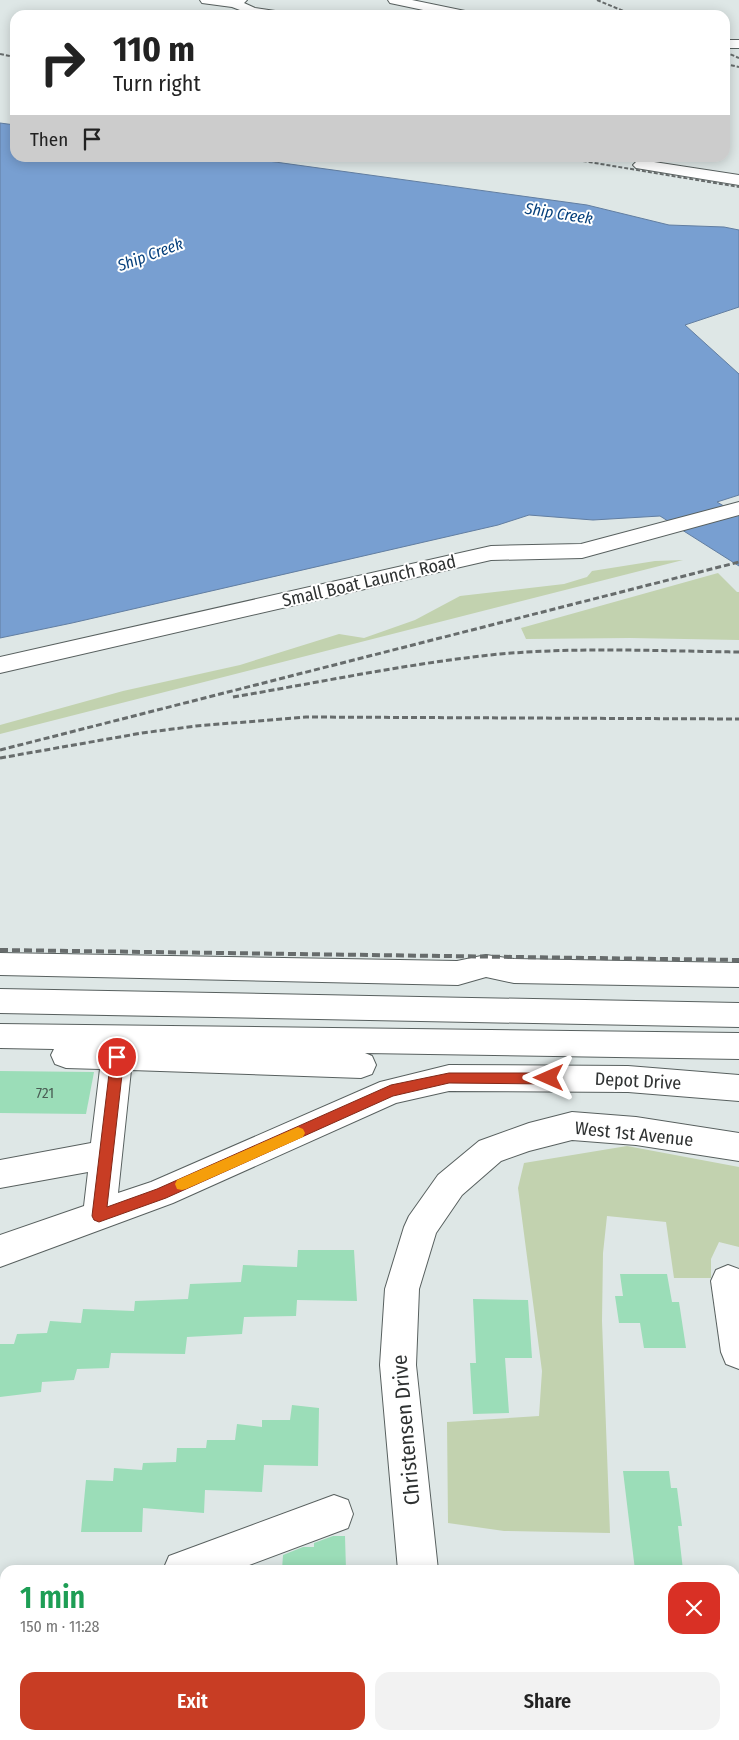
<!DOCTYPE html>
<meta charset="utf-8">
<style>
:root{--surface:#fff;--page:#f2f2f2;--text:#222;--muted:#767676;--accent:#c83d24}
body{margin:0;font-family:"Fira Sans Condensed",sans-serif;background:var(--page);color:var(--text);height:100vh;display:flex;flex-direction:column;font-size:19px;white-space:nowrap}
*{box-sizing:border-box;margin:0}
p{font-size:16px;color:var(--muted)}
.icon{flex:none;width:28px;height:28px;fill:none;stroke:currentColor;stroke-width:2;stroke-linecap:round;stroke-linejoin:round}
.map{position:relative;flex:1;overflow:hidden}
.drawer{position:absolute;left:0px;top:1565px;width:740px;height:175px;display:flex;flex-direction:column;background:var(--surface);border-radius:15px 15px 0 0;box-shadow:0 2px 12px #0003}
.drawer>*{flex:none}
.top-card{position:absolute;left:10px;top:10px;width:720px;height:152px;border-radius:15px;box-shadow:0 2px 12px #0003;background:#fff;color:var(--text);overflow:hidden}
.pin{position:absolute;display:grid;place-items:center;width:42px;height:42px;color:#fff;margin:-21px;border:2px solid #fff;border-radius:50%;box-shadow:0 1px 5px #0007}
.me{position:absolute;width:55px;margin:-28px;rotate:270deg;stroke-linejoin:round;filter:drop-shadow(0 0 4px #0008)}
.turn{display:flex;align-items:center;gap:18px;height:105px;padding:0 20px;font-size:22px}
.turn .icon{width:65px;height:65px;stroke-width:2.5}
.turn b{display:block;font-size:35px;line-height:42px}
.then{display:flex;align-items:center;height:48px;padding:0 20px;background:#0003;gap:10px;font-size:19px}
.round{display:grid;place-items:center;flex:none;width:52px;height:52px;border-radius:15px;background:var(--page)}
.summary{display:flex;align-items:center;justify-content:space-between;height:85px;padding:0 20px}
h1{font-size:30px;font-weight:600;line-height:38px;color:#1e9e55}
.button{display:flex;gap:10px;margin-top:auto;padding:10px 20px}
.button a{flex:1;height:58px;border-radius:15px;background:var(--accent);color:#fff;font-size:20px;font-weight:600;line-height:58px;text-align:center}
.button a+a{background:var(--page);color:var(--text)}
.map>svg:first-child{display:block}
</style>
<div class="map">
<svg width="739" height="1740" viewBox="0 0 739 1740">
<rect width="100%" height="100%" fill="#dee7e6"/>
<g fill="#c2d2af">
<path d="M 683,560 L 0,734 L 0,725 L 123,691 L 240,665 L 339,634 L 364,638 L 415,620 L 460,596 L 564,584 L 587,577 L 592,571 L 655,561 Z"/>
<path d="M 718,573 L 737,592 L 739,592 L 739,640 L 630,638 L 526,639 L 521,628 Z"/>
<path d="M 627,1146 L 739,1167 L 739,1247 L 719,1242 L 711,1259 L 711,1278 L 674,1278 L 666,1222 L 607,1216 L 603,1253 L 602,1321 L 610,1533 L 504,1531 L 448,1523 L 447,1422 L 539,1416 L 542,1371 L 518,1188 L 524,1163 Z"/>
</g>
<path fill="#789fd1" stroke="#627ea1" d="M 0,123 L 15,125 L 15,158 L 246,158 L 587,205 L 669,225 L 724,227 L 739,230 L 739,307 L 685,325 L 739,374 L 739,495 L 717,502 L 739,515 L 739,566 L 660,516 L 593,520 L 529,515 L 498,525 L 72,623 L 0,638 Z"/>
<g fill="#9bddb8">
<path d="M 0,1071 L 94,1072 L 86,1114 L 0,1113 Z"/>
<path d="M 298,1250 L 354,1250 L 357,1301 L 297,1300 L 296,1316 L 244,1317 L 242,1334 L 187,1337 L 185,1354 L 111,1353 L 109,1368 L 77,1369 L 74,1380 L 42,1382 L 41,1392 L 0,1397 L 0,1344 L 14,1344 L 17,1334 L 47,1333 L 50,1321 L 81,1323 L 83,1309 L 134,1311 L 135,1301 L 188,1299 L 190,1284 L 241,1282 L 243,1265 L 297,1267 Z"/>
<path d="M 620,1274 L 667,1274 L 672,1302 L 679,1302 L 686,1348 L 644,1348 L 640,1323 L 619,1323 L 615,1296 L 623,1296 Z"/>
<path d="M 473,1299 L 528,1300 L 532,1358 L 505,1358 L 509,1413 L 473,1414 L 470,1363 L 476,1363 Z"/>
<path d="M 292,1405 L 319,1408 L 318,1466 L 264,1465 L 262,1492 L 205,1490 L 204,1513 L 143,1508 L 142,1532 L 81,1532 L 86,1480 L 113,1481 L 114,1468 L 142,1470 L 143,1463 L 176,1462 L 177,1448 L 206,1448 L 207,1440 L 235,1440 L 237,1424 L 262,1427 L 262,1420 L 290,1420 Z"/>
<path d="M 623,1471 L 669,1471 L 671,1488 L 677,1488 L 682,1526 L 678,1526 L 683,1570 L 635,1570 Z"/>
<path d="M 333,1536 L 345,1536 L 346,1570 L 282,1570 L 283,1555 L 303,1547 L 314,1547 L 314,1543 Z"/>
</g>
<g fill="none" stroke-linecap="round" stroke-linejoin="round">
<defs>
<g id="minor">
<path d="M 200,0 L 247,0 L 244,3 L 255,8 L 282,12 L 283,15 L 253,15 L 232,7 L 202,3 Z"/>
<path d="M 388,0 L 412,0 L 470,12 L 471,15 L 447,15 L 390,3 Z"/>
<rect x="725" y="40" width="14" height="8"/>
<path d="M 641,160 L 739,175 L 739,185 L 636,168 L 633,165 L 636,162 Z"/>
<path d="M 739,502 L 739,515 L 582,558 L 491,560 L 0,673 L 0,657 L 491,546 L 581,544 Z"/>
<path d="M 0,953 L 457,961 L 486,955 L 514,959 L 739,963 L 739,987 L 514,983 L 486,977 L 458,985 L 0,975 Z"/>
<path d="M 0,989 L 739,1003 L 739,1027 L 0,1013 Z"/>
<path d="M 0,1024 L 739,1033 L 739,1059 L 365,1053 L 372,1056 L 376,1065 L 372,1074 L 361,1078 L 131,1070 L 118,1193 L 151,1182 L 380,1082 L 449,1065 L 628,1066 L 739,1075 L 739,1101 L 628,1092 L 449,1091 L 396,1103 L 173,1203 L 0,1267 L 0,1235 L 84,1206 L 88,1172 L 0,1188 L 0,1160 L 91,1143 L 100,1069 L 66,1068 L 55,1064 L 51,1055 L 54,1049 L 0,1048 Z"/>
<path d="M 572,1112 L 636,1117 L 739,1133 L 739,1161 L 636,1145 L 572,1140 L 529,1151 L 501,1161 L 462,1195 L 436,1233 L 419,1289 L 416,1365 L 438,1570 L 398,1570 L 380,1365 L 385,1289 L 404,1227 L 409,1216 L 438,1175 L 479,1141 L 529,1123 Z"/>
<path d="M 728,1265 L 739,1269 L 739,1369 L 726,1364 L 721,1352 L 711,1281 L 716,1270 Z"/>
<path d="M 334,1495 L 348,1500 L 353,1514 L 348,1528 L 236,1570 L 163,1570 L 169,1556 Z"/>
<path d="M 5,1719 L 5,1735 L 39,1735 L 38,1740 L 0,1740 L 0,1727 Z"/>
<rect x="412" y="1735" width="42" height="5"/>
</g>
</defs>
<use href="#minor" stroke="#58605f" stroke-width="2"/>
<use href="#minor" fill="#fff" fill-rule="evenodd"/>
<g stroke="#676c6c" stroke-width="2" stroke-dasharray="4 2" stroke-linecap="butt">
<path d="M 597,0 L 633,15"/>
<path d="M 725,52 L 739,58"/>
<path d="M 0,54 L 15,57"/>
<path d="M 725,64 L 739,67"/>
<path d="M 565,158 L 739,187"/>
</g>
<g stroke="#676c6c" stroke-width="3" stroke-dasharray="6 3" stroke-linecap="butt">
<path d="M 233,697 C 322,682 410,663 500,654 C 579,647 659,651 739,652"/>
<path d="M 0,750 L 739,562"/>
<path d="M 0,758 L 142,733 L 196,726 L 306,717 L 739,719"/>
</g>
<path stroke="#676c6c" stroke-width="4" stroke-dasharray="8 4" stroke-linecap="butt" d="M 0,950 L 739,960"/>
</g>
<path fill="#c83d24" stroke="#822817" d="M 117,1052 L 122,1053 L 124,1057 L 107,1207 L 157,1189 L 391,1085 L 449,1073 L 549,1073 L 553,1075 L 555,1078 L 553,1082 L 549,1084 L 449,1083 L 393,1096 L 166,1198 L 99,1222 L 94,1220 L 92,1216 L 111,1057 L 113,1053 Z"/>
<path fill="#f59e0b" d="M 298,1127 L 303,1129 L 305,1133 L 303,1137 L 186,1189 L 182,1190 L 177,1189 L 175,1184 L 177,1180 Z"/>
<g text-anchor="middle" stroke-width="4" stroke-linejoin="round" paint-order="stroke">
<g font-size="15" fill="#4a5d54">
<text x="45" y="1098">721</text>
</g>
<g font-size="16" font-style="italic" fill="#06407c" stroke="#fff">
<text transform="translate(559 213) rotate(9)" y="6">Ship Creek</text>
<text transform="translate(150 254) rotate(-20)" y="6">Ship Creek</text>
</g>
<g font-size="18" fill="#2f3232" stroke="#fff">
<text transform="translate(369 581) rotate(-13)" y="6">Small Boat Launch Road</text>
<text transform="translate(638 1081) rotate(3)" y="6">Depot Drive</text>
<text transform="translate(634 1134) rotate(6)" y="6">West 1st Avenue</text>
</g>
<g font-size="21" fill="#2f3232" stroke="#fff">
<text transform="translate(406 1430) rotate(-95)" y="7">Christensen Drive</text>
</g>
</g>
</svg>
<div class="pin" style="left:117px;top:1057px;background:#d93025"><svg class="icon" aria-label="arrive" viewBox="0 0 24 24"><path d="M6 21V4h12l-3 4 3 4H6"/></svg></div>
<svg class="me" style="left:549px;top:1078px" viewBox="-20 -20 40 40"><path d="M0-17L14 15 0 8-14 15z" fill="#c83d24" stroke="#fff" stroke-width="4"/></svg>
<div class="top-card">
<div class="turn"><svg class="icon" aria-label="right" viewBox="0 0 24 24"><path d="M7 20v-9h11M14 6l5 5-5 5"/></svg><div><b>110 m</b>Turn right</div></div>
<div class="then">Then<svg class="icon" aria-label="arrive" viewBox="0 0 24 24"><path d="M6 21V4h12l-3 4 3 4H6"/></svg></div>
</div>
<section class="drawer">
<div class="summary"><div><h1>1 min</h1><p>150 m · 11:28</p></div><a class="round" style="background:#d93025;color:#fff"><svg class="icon" aria-label="close" viewBox="0 0 24 24"><path d="M6 6l12 12M18 6L6 18"/></svg></a></div>
<div class="button"><a>Exit</a><a>Share</a></div>
</section>
</div>
